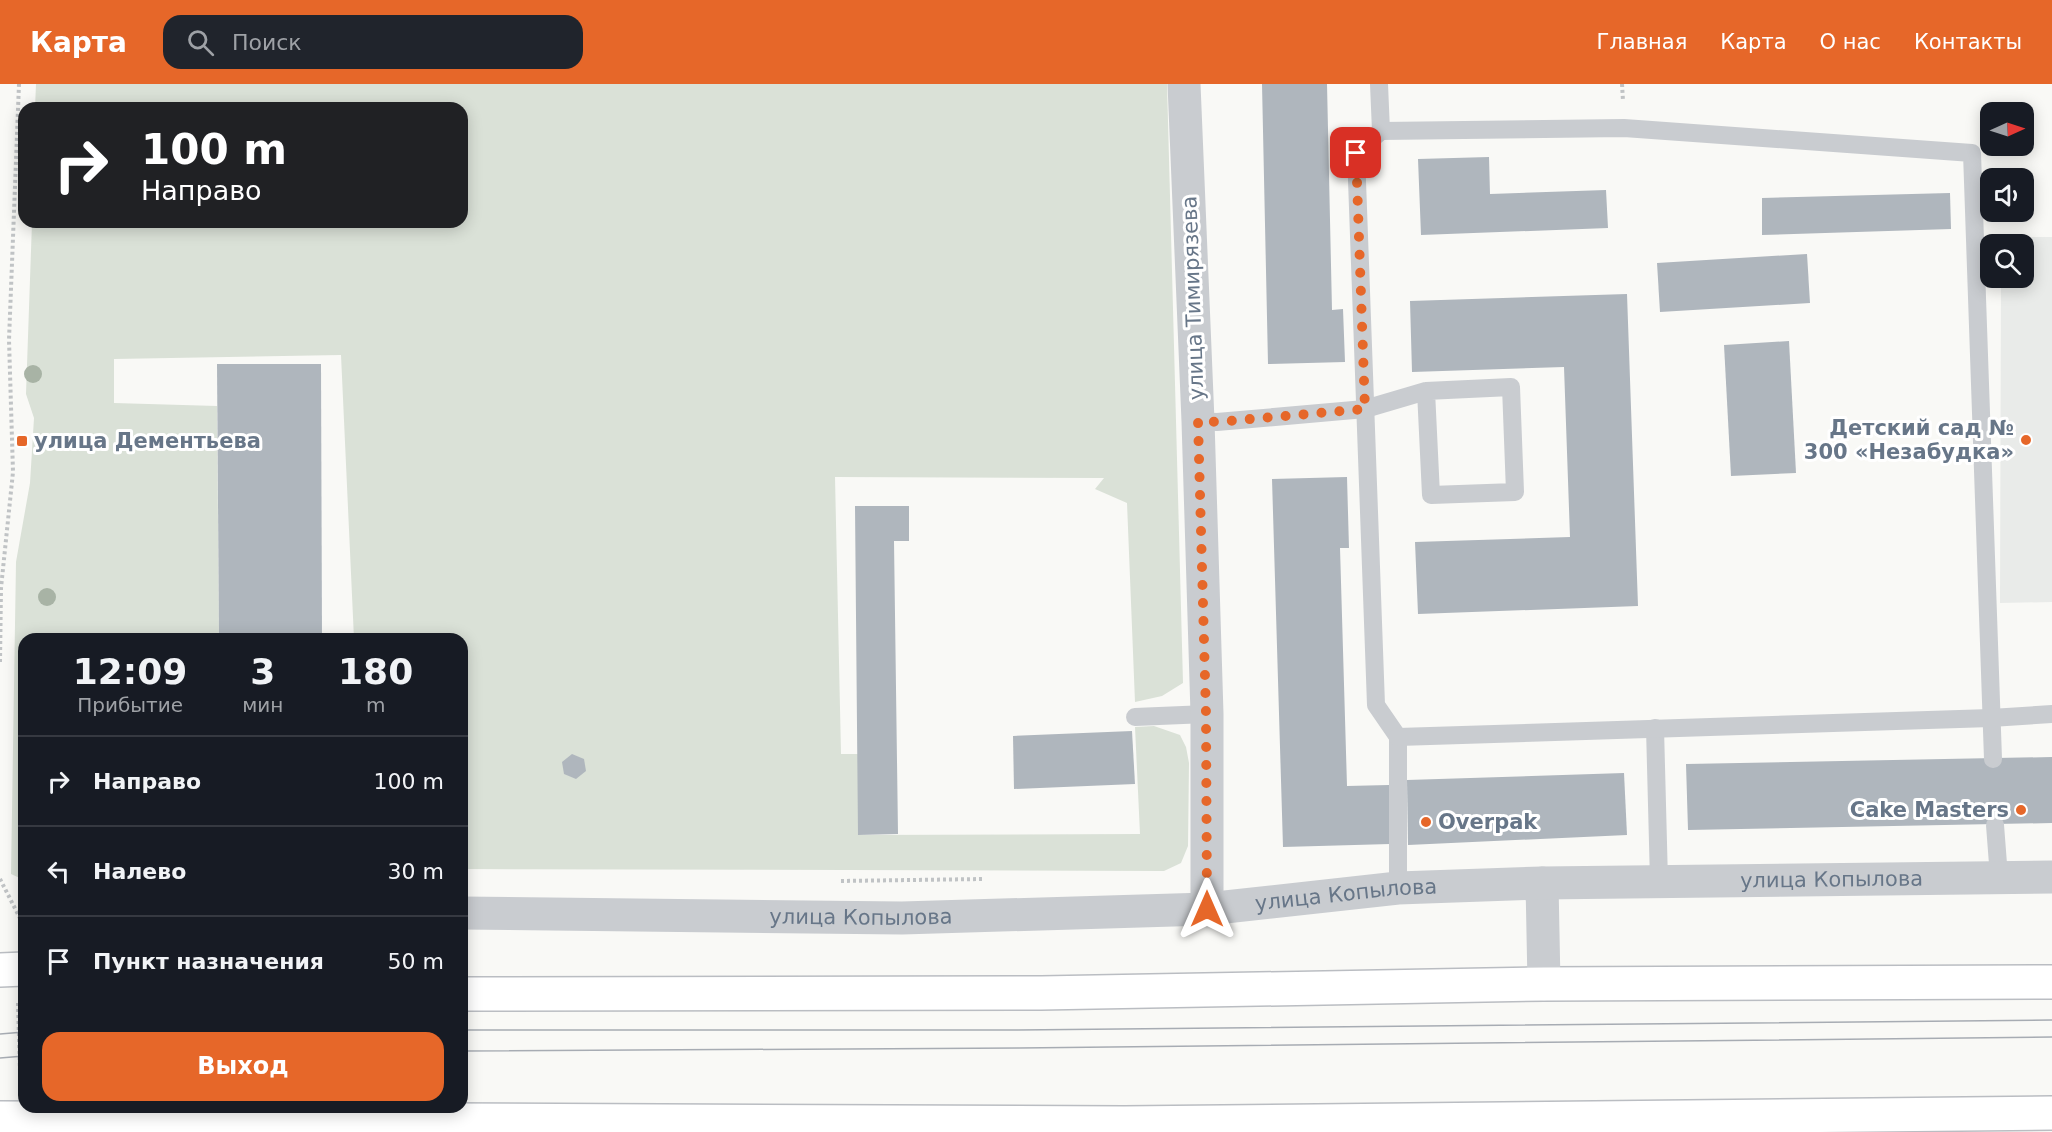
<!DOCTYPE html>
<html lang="ru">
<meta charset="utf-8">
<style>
:root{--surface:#171b24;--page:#20242c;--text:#f1f3f6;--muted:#9ea1a6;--line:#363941;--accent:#e66729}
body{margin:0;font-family:"DejaVu Sans",sans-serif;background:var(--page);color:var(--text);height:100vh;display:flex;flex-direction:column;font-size:22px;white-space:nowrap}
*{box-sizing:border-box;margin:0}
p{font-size:20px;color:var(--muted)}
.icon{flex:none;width:33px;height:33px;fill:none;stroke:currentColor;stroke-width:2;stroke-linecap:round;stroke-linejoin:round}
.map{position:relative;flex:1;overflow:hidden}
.drawer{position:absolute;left:18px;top:549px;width:450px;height:480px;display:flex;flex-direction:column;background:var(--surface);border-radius:18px;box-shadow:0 3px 15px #0003}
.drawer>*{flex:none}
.guide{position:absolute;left:18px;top:18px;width:450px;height:126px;border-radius:18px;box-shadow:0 3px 15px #0003;background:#202124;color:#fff;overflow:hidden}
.needle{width:39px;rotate:87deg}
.tools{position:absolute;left:1980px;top:18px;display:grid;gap:12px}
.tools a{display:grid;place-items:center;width:54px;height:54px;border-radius:12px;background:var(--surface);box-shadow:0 3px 15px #0003;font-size:30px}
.pin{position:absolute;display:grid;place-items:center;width:51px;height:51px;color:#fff;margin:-26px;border-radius:12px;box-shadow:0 3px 9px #0006}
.me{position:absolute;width:66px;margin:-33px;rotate:0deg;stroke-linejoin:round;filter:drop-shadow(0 0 4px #0008)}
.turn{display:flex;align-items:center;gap:21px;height:126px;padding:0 24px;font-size:27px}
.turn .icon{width:78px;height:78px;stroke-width:2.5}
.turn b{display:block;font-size:42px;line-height:51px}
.eta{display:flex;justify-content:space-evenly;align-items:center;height:102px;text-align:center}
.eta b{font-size:36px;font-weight:600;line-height:42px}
.action{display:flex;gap:12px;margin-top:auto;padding:12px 24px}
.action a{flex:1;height:69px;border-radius:18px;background:var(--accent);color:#fff;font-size:24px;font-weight:600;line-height:69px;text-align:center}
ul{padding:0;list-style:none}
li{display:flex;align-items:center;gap:18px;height:90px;padding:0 24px;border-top:2px solid var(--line)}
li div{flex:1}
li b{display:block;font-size:22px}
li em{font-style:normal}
header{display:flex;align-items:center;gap:36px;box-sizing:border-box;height:84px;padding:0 30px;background:var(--accent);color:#fff}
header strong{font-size:28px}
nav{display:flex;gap:33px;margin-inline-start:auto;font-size:21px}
.search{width:420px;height:54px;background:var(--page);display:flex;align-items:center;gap:15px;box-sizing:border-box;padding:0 21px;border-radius:18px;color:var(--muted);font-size:22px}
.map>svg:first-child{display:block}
</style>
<header>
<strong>Карта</strong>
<div class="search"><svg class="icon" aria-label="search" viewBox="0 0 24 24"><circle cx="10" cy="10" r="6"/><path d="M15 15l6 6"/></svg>Поиск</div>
<nav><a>Главная</a><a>Карта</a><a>О нас</a><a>Контакты</a></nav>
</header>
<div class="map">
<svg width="2052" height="1048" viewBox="0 0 2052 1048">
<rect width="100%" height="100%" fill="#f9f9f6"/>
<path fill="#e9ebe9" d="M 2032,153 L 2052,153 L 2052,518 L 2000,519 L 2001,194 L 2024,194 L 2024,160 L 2018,160 Z"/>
<path fill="#dae1d7" d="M 36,0 L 1167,0 L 1183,599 L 1162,612 L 1135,618 L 1127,419 L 1095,405 L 1104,394 L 835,393 L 841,670 L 858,670 L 859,751 L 1140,750 L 1135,643 L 1154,642 L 1180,651 L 1186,663 L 1189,679 L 1188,762 L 1181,779 L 1164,787 L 462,785 L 462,555 L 354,555 L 341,271 L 114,275 L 114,319 L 217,322 L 219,555 L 24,555 L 24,796 L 11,790 L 16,478 L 30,399 L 34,334 L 26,310 L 32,138 L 462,138 L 462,24 L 35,24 Z"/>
<g fill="#afb6bd">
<path d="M 1262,0 L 1327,0 L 1332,226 L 1343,225 L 1345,278 L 1268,280 Z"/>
<path d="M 1489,73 L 1490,110 L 1606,106 L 1608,144 L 1421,151 L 1418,75 Z"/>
<path d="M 1950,109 L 1951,145 L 1762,151 L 1762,114 Z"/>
<path d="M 1807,170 L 1810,219 L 1660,228 L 1657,179 Z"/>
<path d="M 1627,210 L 1638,522 L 1418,530 L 1415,458 L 1570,453 L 1564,283 L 1412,288 L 1410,217 Z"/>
<path d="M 1789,257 L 1796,389 L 1731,392 L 1724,261 Z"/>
<path d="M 217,280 L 321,280 L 322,555 L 219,555 Z"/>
<path d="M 1347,393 L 1349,464 L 1340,464 L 1347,702 L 1389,701 L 1390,760 L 1283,763 L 1272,395 Z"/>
<path d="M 855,422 L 909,422 L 909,457 L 894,457 L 898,750 L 858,751 Z"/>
<path d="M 1132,647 L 1135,700 L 1014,705 L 1013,652 Z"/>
<path d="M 572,670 L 584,675 L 586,687 L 576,695 L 564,690 L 562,678 Z"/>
<path d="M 2052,673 L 2052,739 L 1688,746 L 1686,680 Z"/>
<path d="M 1624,689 L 1627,751 L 1408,761 L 1407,696 Z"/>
</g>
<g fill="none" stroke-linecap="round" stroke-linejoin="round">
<defs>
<g id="primary">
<path d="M 0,886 L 24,885"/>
<path d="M 462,910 L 1041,909 L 1544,900 L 2052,898"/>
<path d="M 0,1034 L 1124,1039 L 2052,1029"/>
</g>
</defs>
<use href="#primary" stroke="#babdc2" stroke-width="36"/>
<g stroke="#c0c3c5" stroke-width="4" stroke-dasharray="3 3" stroke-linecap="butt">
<path d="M 1622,0 L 1623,17"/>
<path d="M 0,578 L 1,504 L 13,388 L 9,256 L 19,0"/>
<path d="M 0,795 L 24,842"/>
<path d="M 841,797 L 984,795"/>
<path d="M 18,919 L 20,987"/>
<path d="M 18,929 L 24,929"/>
</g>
<g stroke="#c9ccd0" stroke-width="18">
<path d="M 1379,0 L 1381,47 L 1356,69 L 1376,621 L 1398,653 L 1398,804"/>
<path d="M 1381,47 L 1624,44 L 1972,69 L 1993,675"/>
<path d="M 1198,337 L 1217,338 L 1365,325 L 1426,307 L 1511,303 L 1515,408 L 1431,411 L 1426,307"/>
<path d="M 1135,633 L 1207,630"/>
<path d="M 1655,644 L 1659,797"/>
<path d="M 1398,653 L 1991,634 L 2052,630"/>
<path d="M 1995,741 L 1999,793"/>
</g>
<g stroke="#c9ccd0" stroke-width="33">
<path d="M 1184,0 L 1198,337 L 1207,630 L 1207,825"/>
<path d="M 1542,799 L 1544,900"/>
<path id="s1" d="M 462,829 L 902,834 L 1207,825 L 1398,804 L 1542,799 L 2052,793"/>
</g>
<use href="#primary" stroke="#fff" stroke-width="33"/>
<g stroke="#a7acb3" stroke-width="1.5">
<path d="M 462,946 L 1018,946 L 2052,936"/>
<path d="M 0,950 L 24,948"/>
<path d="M 462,967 L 1019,964 L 2052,953"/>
<path d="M 0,974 L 24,972"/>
</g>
</g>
<g fill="#a8b3a5">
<circle cx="33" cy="290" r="9"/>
<circle cx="47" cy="513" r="9"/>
</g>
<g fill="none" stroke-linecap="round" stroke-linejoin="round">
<path stroke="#e66729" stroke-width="10" stroke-dasharray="0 18" d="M 1207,825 L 1206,630 L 1198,337 L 1217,338 L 1365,325 L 1356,69"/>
</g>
<g fill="#e66729" stroke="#fff" stroke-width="2">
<circle cx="2026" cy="356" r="6"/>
<rect x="16" y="351" width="12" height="12" rx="3"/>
<circle cx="2021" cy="726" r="6"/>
<circle cx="1426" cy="738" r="6"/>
</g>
<g text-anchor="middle" stroke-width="6" stroke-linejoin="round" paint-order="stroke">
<g font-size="21" fill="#677688" stroke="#fff">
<text transform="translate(1193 214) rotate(-92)" y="7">улица Тимирязева</text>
<text dy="7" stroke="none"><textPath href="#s1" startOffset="1371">улица Копылова</textPath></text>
<text dy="7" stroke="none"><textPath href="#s1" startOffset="885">улица Копылова</textPath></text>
<text dy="7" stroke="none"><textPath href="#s1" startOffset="399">улица Копылова</textPath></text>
</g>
<g font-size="21" font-weight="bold" fill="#677688" stroke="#fff" text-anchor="end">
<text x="2014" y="351">Детский сад №<tspan x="2014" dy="24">300 «Незабудка»</tspan></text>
<text x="34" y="364" text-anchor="start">улица Дементьева</text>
<text x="2009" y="733">Cake Masters</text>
<text x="1438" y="745" text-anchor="start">Overpak</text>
</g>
</g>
</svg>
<div class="tools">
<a><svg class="needle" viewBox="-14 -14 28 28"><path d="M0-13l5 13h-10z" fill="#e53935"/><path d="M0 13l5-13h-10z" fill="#9ea1a6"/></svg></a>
<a><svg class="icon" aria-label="sound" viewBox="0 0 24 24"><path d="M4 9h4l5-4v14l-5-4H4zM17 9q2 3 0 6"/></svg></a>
<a><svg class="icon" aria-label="search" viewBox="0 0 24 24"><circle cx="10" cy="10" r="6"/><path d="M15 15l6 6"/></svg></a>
</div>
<div class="pin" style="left:1356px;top:69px;background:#d93025"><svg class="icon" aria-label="arrive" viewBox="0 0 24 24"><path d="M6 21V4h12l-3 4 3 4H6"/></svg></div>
<svg class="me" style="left:1207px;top:825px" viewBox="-20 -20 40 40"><path d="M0-17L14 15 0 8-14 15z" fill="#e66729" stroke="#fff" stroke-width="4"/></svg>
<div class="guide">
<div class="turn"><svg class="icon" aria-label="right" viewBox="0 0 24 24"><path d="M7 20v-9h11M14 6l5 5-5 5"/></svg><div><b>100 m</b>Направо</div></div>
</div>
<section class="drawer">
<div class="eta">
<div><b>12:09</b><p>Прибытие</p></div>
<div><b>3</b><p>мин</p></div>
<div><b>180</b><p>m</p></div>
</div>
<ul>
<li><svg class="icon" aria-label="right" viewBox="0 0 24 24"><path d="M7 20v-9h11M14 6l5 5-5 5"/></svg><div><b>Направо</b></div><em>100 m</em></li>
<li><svg class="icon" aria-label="left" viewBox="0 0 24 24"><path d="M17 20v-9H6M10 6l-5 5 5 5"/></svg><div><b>Налево</b></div><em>30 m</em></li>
<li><svg class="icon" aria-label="arrive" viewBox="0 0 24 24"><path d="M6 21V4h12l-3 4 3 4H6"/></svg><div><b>Пункт назначения</b></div><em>50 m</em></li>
</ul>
<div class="action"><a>Выход</a></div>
</section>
</div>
